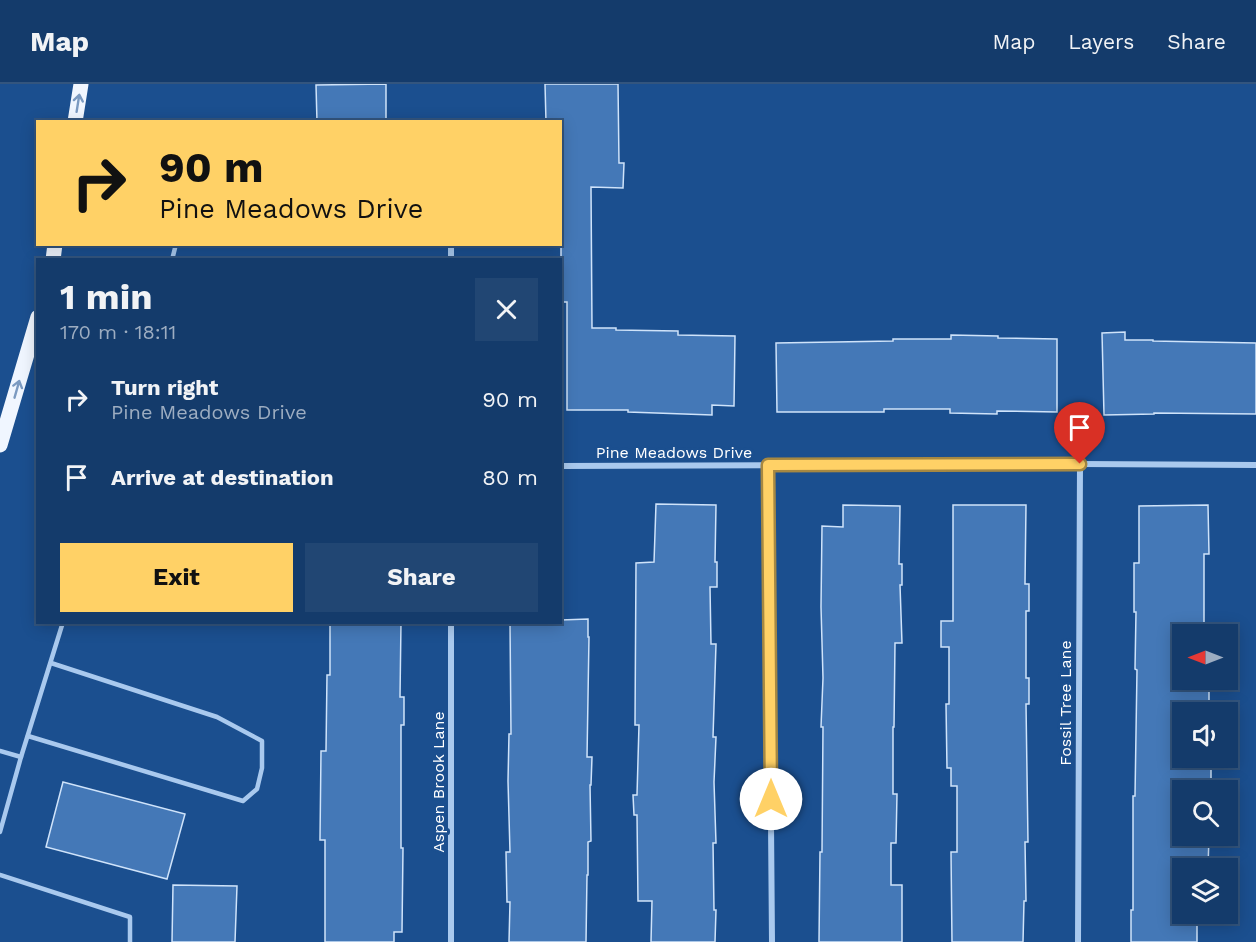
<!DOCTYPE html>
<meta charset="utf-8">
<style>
:root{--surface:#143b6b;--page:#214673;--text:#f1f3f6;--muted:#9dadc1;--line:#33557e;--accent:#ffd166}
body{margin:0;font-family:"Work Sans",sans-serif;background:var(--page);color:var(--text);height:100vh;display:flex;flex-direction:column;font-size:22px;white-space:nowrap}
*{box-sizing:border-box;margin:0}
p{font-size:20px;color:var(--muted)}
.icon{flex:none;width:33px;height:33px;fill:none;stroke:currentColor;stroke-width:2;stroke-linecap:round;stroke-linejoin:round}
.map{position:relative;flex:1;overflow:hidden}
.panel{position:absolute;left:36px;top:174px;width:526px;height:366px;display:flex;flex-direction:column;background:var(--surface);border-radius:0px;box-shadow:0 3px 15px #0003,0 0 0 2px var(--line)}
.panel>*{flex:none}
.hud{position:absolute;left:36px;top:36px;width:526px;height:126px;border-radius:0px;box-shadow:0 3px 15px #0003,0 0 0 2px var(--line);background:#ffd166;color:#111;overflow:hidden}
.needle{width:39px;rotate:270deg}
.controls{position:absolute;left:1172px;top:540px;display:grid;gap:12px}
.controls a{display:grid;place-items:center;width:66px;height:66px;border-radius:0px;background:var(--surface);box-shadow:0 3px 15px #0003,0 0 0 2px var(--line);font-size:30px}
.pin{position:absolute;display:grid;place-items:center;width:51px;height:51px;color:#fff;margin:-62px -26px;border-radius:50% 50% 50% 0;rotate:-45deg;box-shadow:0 0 6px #0007}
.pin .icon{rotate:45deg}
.me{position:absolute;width:66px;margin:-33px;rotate:0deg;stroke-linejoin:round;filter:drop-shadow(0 0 4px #0008)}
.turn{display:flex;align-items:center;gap:21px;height:126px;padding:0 24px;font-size:27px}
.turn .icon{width:78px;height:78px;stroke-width:2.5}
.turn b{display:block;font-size:42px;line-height:51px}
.round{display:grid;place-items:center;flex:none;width:63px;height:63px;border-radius:0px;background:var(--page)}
.overview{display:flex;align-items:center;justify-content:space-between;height:102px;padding:0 24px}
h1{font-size:36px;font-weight:700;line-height:45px}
.cta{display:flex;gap:12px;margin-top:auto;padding:12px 24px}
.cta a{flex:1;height:69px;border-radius:0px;background:var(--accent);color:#111;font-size:24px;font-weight:700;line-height:69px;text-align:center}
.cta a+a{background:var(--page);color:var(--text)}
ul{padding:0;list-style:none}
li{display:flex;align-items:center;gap:18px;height:78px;padding:0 24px}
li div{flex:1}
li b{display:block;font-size:22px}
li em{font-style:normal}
header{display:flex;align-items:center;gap:36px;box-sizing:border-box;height:84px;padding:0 30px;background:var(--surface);border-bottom:2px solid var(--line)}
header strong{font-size:28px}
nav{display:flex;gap:33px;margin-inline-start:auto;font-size:21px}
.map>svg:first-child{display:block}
</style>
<header>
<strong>Map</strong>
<nav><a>Map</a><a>Layers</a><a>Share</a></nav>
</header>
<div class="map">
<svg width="1256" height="858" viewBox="0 0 1256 858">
<rect width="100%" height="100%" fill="#1b4f8f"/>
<g fill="#4478b7" stroke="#cfe3fa" stroke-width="1.5">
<path d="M 386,0 L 386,38 L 317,38 L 316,1 Z"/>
<path d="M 545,0 L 618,0 L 619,79 L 624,79 L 623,104 L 591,103 L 592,244 L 616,244 L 616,246 L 678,247 L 678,251 L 735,252 L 734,322 L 712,321 L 712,331 L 628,328 L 628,326 L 567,326 L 567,218 L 561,218 L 561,38 L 546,38 Z"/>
<path d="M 1125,248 L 1125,256 L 1153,256 L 1153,257 L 1256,259 L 1256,330 L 1154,329 L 1154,330 L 1104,331 L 1102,249 Z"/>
<path d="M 951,251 L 998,252 L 998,254 L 1057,255 L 1057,328 L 997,327 L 997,330 L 950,329 L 950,325 L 884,325 L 884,328 L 777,328 L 776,259 L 893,257 L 893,255 L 951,255 Z"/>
<path d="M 656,420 L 716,421 L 715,478 L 717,478 L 717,503 L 710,503 L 711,560 L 716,560 L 713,653 L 716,653 L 714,698 L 716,759 L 713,759 L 714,826 L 716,826 L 715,858 L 651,858 L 652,817 L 638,817 L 637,731 L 634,731 L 633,711 L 637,711 L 639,641 L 635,641 L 636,479 L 654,478 Z"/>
<path d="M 843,421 L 900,422 L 899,480 L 902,480 L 902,501 L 900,501 L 902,559 L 895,559 L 894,643 L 893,643 L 893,710 L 897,710 L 896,759 L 891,759 L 891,801 L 902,801 L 902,858 L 819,858 L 820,768 L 822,768 L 823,643 L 821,643 L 823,594 L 821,523 L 822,442 L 843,443 Z"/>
<path d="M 953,421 L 1026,421 L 1025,500 L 1029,500 L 1029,527 L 1026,527 L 1026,594 L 1029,594 L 1029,620 L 1026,620 L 1028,758 L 1025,758 L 1026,817 L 1024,817 L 1023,858 L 952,858 L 951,768 L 957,768 L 957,702 L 951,702 L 951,684 L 947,684 L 946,620 L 949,620 L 949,563 L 941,563 L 941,537 L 953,537 Z"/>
<path d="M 1208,421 L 1209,470 L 1204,470 L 1204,550 L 1182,550 L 1182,596 L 1209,596 L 1209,628 L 1182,628 L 1182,674 L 1211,674 L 1211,702 L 1182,702 L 1182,752 L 1209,752 L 1208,784 L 1182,784 L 1182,830 L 1197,830 L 1197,858 L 1131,858 L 1131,826 L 1133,826 L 1133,712 L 1135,712 L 1137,586 L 1135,585 L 1136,528 L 1134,528 L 1134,479 L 1139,479 L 1139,422 Z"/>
<path d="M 588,535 L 588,553 L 589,553 L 587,673 L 592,673 L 591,701 L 590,701 L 591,757 L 588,758 L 588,791 L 587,791 L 586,858 L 509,858 L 510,818 L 507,818 L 506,768 L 510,768 L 508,697 L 509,650 L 511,650 L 510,538 L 561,538 L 561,536 Z"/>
<path d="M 330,538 L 401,538 L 400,613 L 404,613 L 404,641 L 401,641 L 401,764 L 403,764 L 402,848 L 394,848 L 394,858 L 325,858 L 325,756 L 320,756 L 321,667 L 326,667 L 327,591 L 330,591 Z"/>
<path d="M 63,698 L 185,730 L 167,795 L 46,763 Z"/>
<path d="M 173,801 L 237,802 L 235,858 L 172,858 Z"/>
</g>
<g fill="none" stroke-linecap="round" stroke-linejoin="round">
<g stroke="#a9c9ee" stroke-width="4.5">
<path d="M 172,176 L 176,160"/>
<path d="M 28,652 L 243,717 L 257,705 L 262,684 L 262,657 L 217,633 L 51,579"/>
<path d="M 0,667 L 21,673"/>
<path d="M 0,748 L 21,673 L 63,538"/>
<path d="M 0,791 L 130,833 L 130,858"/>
</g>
<g stroke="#a9c9ee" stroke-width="6">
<path d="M 451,160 L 451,176"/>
<path d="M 768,381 L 772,858"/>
<path d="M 561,382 L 1080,380 L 1256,381"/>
<path d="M 451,538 L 451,858"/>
<path d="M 1078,858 L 1080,380"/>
</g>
<g stroke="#f0f6ff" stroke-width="15">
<path d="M 75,38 L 81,0"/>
<path d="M 53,176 L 55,160"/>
<path d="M 0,361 L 38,233"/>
</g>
</g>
<defs><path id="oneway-shaft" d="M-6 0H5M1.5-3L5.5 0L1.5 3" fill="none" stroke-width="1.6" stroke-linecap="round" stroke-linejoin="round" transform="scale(1.5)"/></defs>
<g stroke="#7b9ac1">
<use href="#oneway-shaft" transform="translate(78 19) rotate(-81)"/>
<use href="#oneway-shaft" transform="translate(17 305) rotate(-74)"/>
</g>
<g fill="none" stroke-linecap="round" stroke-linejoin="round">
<defs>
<path id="route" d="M 771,715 L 768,381 L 1080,380"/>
</defs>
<use href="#route" stroke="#a68842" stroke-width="15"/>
<use href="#route" stroke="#ffd166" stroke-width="10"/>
</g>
<g text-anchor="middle" stroke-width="6" stroke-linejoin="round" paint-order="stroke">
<g font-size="16" fill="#fff" stroke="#1b4f8f">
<text x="674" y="374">Pine Meadows Drive</text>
<text transform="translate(1065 619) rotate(-90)" y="6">Fossil Tree Lane</text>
<text transform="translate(438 698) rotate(-90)" y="6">Aspen Brook Lane</text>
</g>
</g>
</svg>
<div class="controls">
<a><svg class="needle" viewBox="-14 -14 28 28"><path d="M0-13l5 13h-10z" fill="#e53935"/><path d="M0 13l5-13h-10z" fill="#9dadc1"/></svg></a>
<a><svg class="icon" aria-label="sound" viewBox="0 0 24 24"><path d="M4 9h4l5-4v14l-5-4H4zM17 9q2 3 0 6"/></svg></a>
<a><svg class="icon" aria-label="search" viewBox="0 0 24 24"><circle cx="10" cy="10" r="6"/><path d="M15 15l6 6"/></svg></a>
<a><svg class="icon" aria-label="layers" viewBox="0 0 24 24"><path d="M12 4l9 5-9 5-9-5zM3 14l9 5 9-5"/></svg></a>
</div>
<div class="pin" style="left:1080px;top:380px;background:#d93025"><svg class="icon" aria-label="arrive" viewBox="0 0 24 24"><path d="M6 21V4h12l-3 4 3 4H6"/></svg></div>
<svg class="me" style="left:771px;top:715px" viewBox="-20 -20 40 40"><circle r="19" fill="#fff"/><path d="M0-13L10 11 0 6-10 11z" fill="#ffd166"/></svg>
<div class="hud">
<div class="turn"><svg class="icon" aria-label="right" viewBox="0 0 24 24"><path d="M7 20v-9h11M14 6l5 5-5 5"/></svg><div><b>90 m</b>Pine Meadows Drive</div></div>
</div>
<section class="panel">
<div class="overview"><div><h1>1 min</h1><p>170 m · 18:11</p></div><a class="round"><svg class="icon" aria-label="close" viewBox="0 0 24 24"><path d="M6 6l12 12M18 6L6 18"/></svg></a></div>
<ul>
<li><svg class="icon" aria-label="right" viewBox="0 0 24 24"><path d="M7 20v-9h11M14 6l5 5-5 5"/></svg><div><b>Turn right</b><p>Pine Meadows Drive</p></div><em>90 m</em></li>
<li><svg class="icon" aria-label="arrive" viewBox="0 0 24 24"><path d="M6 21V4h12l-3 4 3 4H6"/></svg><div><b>Arrive at destination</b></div><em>80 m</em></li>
</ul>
<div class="cta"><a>Exit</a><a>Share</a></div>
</section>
</div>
